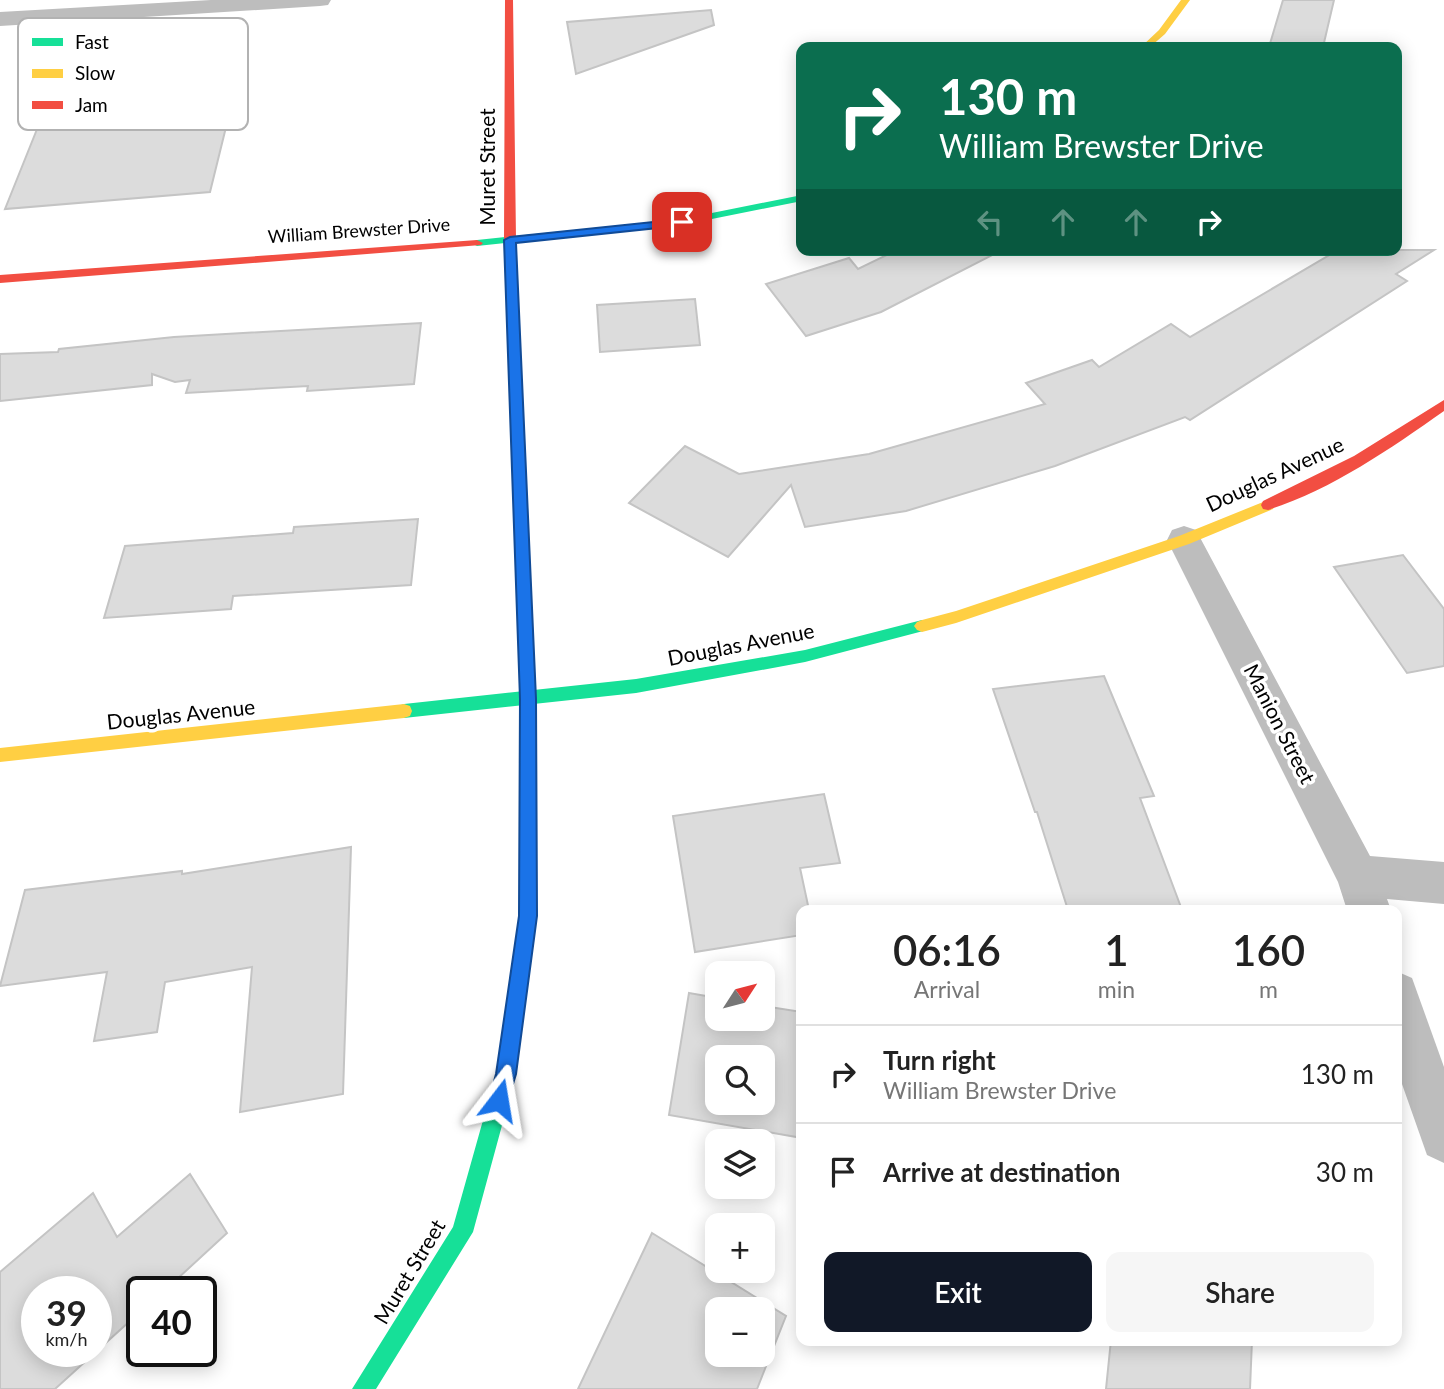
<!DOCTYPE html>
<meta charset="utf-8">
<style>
:root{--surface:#fff;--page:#f6f6f6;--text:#222;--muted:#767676;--line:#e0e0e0;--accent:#111827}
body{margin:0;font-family:Lato,sans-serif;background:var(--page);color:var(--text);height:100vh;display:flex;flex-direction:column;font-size:26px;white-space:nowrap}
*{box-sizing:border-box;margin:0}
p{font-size:23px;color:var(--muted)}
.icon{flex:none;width:38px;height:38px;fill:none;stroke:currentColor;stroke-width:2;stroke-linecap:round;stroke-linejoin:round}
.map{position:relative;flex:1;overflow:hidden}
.side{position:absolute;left:796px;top:905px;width:606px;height:441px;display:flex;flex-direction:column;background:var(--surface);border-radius:14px;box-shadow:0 4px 18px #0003}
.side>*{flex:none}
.guide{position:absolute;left:796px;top:42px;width:606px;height:214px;border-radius:14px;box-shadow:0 4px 18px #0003;background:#0b6e4f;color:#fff;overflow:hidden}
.needle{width:46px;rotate:54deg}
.tools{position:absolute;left:705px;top:961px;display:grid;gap:14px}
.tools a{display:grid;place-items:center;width:70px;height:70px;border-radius:14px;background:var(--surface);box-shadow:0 4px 18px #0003;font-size:35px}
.speed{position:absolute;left:21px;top:1276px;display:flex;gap:14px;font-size:35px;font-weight:700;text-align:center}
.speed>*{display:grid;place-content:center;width:91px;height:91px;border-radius:50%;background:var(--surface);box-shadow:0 4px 18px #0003;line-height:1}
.speed small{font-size:18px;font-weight:400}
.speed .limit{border:4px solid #111;border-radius:10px;background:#fff;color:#111}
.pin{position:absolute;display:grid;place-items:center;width:60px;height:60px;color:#fff;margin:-30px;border-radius:14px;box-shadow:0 4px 10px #0006}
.me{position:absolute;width:77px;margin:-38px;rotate:14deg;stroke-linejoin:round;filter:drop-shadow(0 0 5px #0008)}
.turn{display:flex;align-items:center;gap:24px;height:147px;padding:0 28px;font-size:32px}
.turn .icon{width:91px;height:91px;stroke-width:2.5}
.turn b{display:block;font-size:49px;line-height:60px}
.lanes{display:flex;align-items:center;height:66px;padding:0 28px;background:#0003;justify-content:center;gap:35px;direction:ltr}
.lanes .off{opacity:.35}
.eta{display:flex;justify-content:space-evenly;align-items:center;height:119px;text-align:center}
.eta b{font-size:42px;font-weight:600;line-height:49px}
.button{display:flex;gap:14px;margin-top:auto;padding:14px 28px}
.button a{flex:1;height:80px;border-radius:14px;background:var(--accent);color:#fff;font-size:28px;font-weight:600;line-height:80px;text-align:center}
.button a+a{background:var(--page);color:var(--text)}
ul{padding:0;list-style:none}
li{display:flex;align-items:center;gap:21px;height:98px;padding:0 28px;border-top:2px solid var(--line)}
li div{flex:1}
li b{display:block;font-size:26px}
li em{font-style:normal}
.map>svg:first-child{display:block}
</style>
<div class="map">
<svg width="1444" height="1389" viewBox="0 0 1444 1389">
<rect width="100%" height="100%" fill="#fff"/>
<g fill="#dcdcdc" stroke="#c4c4c4" stroke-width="2" fill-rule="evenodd">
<path d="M 1283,0 L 1334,0 L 1323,47 L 1269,47 Z"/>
<path d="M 711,10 L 714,25 L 576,74 L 567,22 Z"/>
<path d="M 246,46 L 210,192 L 5,209 L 66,57 Z"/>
<path d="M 897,250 L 1002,250 L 881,312 L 806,336 L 766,284 L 849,258 L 858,269 Z"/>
<path d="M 1338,250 L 1434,250 L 1396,274 L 1407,281 L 1190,420 L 1185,417 L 1055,466 L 906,511 L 805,527 L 791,485 L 728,557 L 629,503 L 685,446 L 739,474 L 869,454 L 1045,404 L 1026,383 L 1092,360 L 1099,367 L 1171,324 L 1190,337 Z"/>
<path d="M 695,299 L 700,345 L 600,352 L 597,305 Z"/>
<path d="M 421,323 L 414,384 L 307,391 L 308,386 L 186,393 L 190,380 L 175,382 L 152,374 L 152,385 L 0,401 L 0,354 L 58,352 L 59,349 L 174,337 Z"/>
<path d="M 418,519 L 411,585 L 233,596 L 231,609 L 104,618 L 125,546 L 293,533 L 294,527 Z"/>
<path d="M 1403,555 L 1444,609 L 1444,666 L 1407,673 L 1334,567 Z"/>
<path d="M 1104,676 L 1154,796 L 1140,798 L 1182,910 L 1068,910 L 1037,812 L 1035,812 L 993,689 Z"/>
<path d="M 824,794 L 840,863 L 800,868 L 809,910 L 802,910 L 802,935 L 695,952 L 673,816 Z"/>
<path d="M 351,847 L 343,1094 L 240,1112 L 252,967 L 165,982 L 157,1032 L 94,1041 L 107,972 L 0,986 L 25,890 L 182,871 L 182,874 Z"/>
<path d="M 689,993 L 718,998 L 718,1018 L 763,1018 L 763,1006 L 802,1012 L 802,1138 L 669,1115 ZM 718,1057 L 763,1057 L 763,1102 L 718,1102 Z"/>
<path d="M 190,1174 L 227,1233 L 163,1292 L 142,1292 L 142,1310 L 55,1389 L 0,1389 L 0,1272 L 93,1193 L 117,1237 ZM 37,1292 L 96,1292 L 96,1351 L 37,1351 Z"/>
<path d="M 652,1233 L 786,1316 L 757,1389 L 578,1389 ZM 718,1309 L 763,1309 L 763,1354 L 718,1354 Z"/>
<path d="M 1111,1340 L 1252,1340 L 1250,1389 L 1106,1389 Z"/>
</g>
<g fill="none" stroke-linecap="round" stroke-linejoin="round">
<g fill="#bdbdbd" fill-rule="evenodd">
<path d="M 211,0 L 331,0 L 328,5 L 320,6 L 0,26 L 0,12 Z"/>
<path d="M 1184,526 L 1196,530 L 1370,856 L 1444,862 L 1444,904 L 1387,899 L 1391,910 L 1347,910 L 1338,882 L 1167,540 L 1172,530 Z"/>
<path d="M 1396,971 L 1412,978 L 1444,1067 L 1444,1163 L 1427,1155 L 1396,1067 Z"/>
</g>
<g fill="#16e098" fill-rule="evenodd">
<path d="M 802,195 L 802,201 L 682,225 L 477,246 L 471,243 L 477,240 L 682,219 Z"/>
<path d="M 922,620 L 927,622 L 930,626 L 927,630 L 805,662 L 636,693 L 404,718 L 398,716 L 396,711 L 398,706 L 404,704 L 636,679 L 805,650 Z"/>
<path d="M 528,852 L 534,854 L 537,860 L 537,916 L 516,1074 L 473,1232 L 376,1389 L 352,1389 L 453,1227 L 496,1074 L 519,916 L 519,860 L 522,854 Z"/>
</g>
<g fill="#ffcf43" fill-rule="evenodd">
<path d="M 1181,0 L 1190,0 L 1165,34 L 1150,47 L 1141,47 L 1159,30 Z"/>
<path d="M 515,375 L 521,379 L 536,699 L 537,860 L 534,866 L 528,868 L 522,866 L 519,860 L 520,699 L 509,379 Z"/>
<path d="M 1268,500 L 1275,505 L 1273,509 L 1189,544 L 956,623 L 922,632 L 917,630 L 914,626 L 917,622 L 922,620 L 956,611 L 1179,536 Z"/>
<path d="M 404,704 L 410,706 L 412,711 L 410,716 L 404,718 L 0,762 L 0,748 Z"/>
</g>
<g fill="#f24e42" fill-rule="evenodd">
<path d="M 505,0 L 513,0 L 516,240 L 521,379 L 515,383 L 509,379 L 504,240 Z"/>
<path d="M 477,240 L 483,243 L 481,245 L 0,283 L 0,275 Z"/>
<path d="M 1444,400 L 1444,411 C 1390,449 1331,490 1268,510 L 1263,509 L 1261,505 L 1263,501 L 1354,456 Z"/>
</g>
</g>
<path fill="#1a73e8" stroke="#114b97" stroke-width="2" d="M 682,219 L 687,222 L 686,225 L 516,243 L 536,699 L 537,916 L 516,1074 L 506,1107 L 499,1110 L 492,1107 L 489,1100 L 496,1074 L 519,916 L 520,699 L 504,240 L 510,237 Z"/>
<g text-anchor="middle" stroke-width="7" stroke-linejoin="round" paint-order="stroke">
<g font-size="18" fill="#000" stroke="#fff">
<text transform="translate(359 231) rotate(-4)" y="6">William Brewster Drive</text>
</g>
<g font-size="21" fill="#000" stroke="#fff">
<text transform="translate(488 167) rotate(-90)" y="7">Muret Street</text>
<text transform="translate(1275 475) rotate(-25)" y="7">Douglas Avenue</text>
<text transform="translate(741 645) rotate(-11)" y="7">Douglas Avenue</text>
<text transform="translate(181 715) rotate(-6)" y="7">Douglas Avenue</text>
<text transform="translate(1279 724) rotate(63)" y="7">Manion Street</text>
<text transform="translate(410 1272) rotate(-59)" y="7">Muret Street</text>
</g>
</g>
<rect x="18" y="18" width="230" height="112" rx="10" fill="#fff" stroke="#b2b2b2" stroke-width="2"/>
<rect x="32" y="38" width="31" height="8" fill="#16e098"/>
<rect x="32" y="69" width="31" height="9" fill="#ffcf43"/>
<rect x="32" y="101" width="31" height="8" fill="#f24e42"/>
<g font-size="19" fill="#000">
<text x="75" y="49">Fast</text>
<text x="75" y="80">Slow</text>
<text x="75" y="112">Jam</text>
</g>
</svg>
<div class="tools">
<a><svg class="needle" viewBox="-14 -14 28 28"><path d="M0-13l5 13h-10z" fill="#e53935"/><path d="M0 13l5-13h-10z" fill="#767676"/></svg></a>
<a><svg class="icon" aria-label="search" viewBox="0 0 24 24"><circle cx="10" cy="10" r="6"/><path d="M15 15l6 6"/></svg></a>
<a><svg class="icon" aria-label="layers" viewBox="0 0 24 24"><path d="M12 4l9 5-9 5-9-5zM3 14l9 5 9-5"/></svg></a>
<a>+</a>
<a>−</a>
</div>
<div class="speed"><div>39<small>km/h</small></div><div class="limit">40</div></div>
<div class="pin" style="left:682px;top:222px;background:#d93025"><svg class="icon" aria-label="arrive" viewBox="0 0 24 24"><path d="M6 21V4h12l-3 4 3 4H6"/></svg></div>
<svg class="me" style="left:499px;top:1100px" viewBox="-20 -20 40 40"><path d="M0-17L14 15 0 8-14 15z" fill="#1a73e8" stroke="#fff" stroke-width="4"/></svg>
<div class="guide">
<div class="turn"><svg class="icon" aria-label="right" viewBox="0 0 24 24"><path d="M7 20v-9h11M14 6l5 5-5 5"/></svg><div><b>130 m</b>William Brewster Drive</div></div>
<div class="lanes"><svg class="icon off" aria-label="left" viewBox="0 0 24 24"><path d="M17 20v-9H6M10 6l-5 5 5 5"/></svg><svg class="icon off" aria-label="ahead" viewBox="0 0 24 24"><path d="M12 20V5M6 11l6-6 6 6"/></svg><svg class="icon off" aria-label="ahead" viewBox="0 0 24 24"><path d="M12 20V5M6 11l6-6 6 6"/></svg><svg class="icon" aria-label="right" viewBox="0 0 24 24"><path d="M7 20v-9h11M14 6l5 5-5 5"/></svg></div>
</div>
<section class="side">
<div class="eta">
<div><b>06:16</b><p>Arrival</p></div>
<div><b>1</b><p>min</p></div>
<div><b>160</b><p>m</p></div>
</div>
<ul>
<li><svg class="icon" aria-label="right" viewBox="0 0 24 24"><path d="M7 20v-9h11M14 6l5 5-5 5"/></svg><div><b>Turn right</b><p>William Brewster Drive</p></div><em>130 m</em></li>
<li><svg class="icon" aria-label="arrive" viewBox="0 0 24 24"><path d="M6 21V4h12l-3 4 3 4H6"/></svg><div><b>Arrive at destination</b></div><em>30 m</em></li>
</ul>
<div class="button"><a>Exit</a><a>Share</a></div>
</section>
</div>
